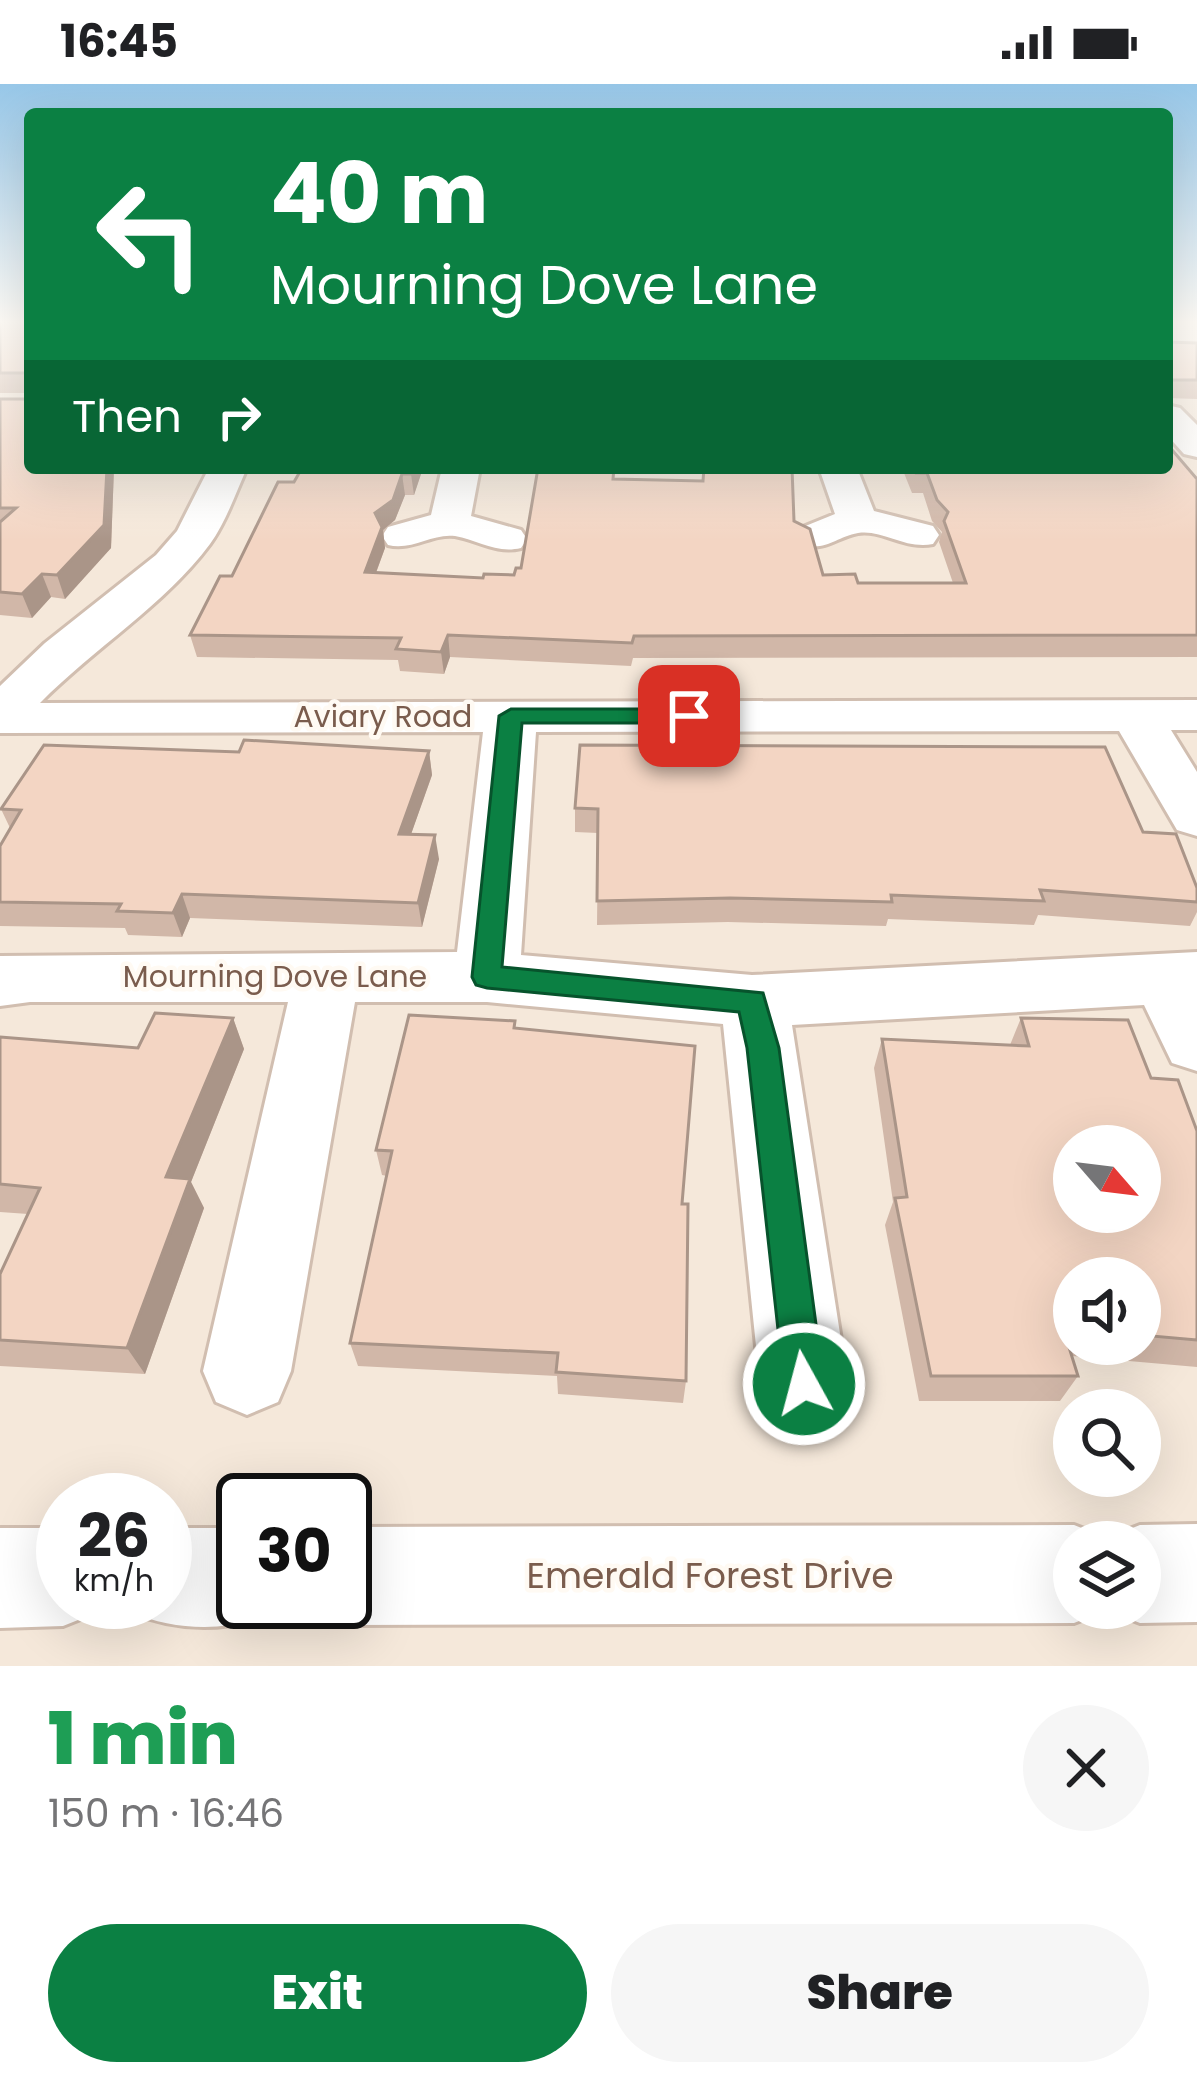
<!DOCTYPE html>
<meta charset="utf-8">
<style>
:root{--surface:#fff;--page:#f6f6f6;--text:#202124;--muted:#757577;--accent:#0b8043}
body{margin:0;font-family:Poppins,sans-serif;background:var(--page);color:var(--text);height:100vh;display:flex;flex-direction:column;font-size:45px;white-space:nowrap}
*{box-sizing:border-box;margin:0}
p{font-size:39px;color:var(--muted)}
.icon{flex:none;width:66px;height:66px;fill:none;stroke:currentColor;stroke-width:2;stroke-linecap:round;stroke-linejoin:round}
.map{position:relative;height:1582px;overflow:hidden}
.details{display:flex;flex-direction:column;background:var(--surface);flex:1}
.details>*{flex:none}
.hud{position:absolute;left:24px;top:24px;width:1149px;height:366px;border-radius:12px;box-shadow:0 12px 48px #0002;background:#0b8043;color:#fff;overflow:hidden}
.needle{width:78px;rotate:118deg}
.controls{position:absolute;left:1053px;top:1041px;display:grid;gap:24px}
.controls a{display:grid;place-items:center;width:108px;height:108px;border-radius:50%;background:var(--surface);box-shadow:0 12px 48px #0002;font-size:60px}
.speed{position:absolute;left:36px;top:1389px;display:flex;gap:24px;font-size:60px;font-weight:700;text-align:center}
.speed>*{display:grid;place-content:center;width:156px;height:156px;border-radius:50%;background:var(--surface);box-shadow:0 12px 48px #0002;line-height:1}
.speed small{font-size:30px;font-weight:400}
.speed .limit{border:6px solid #111;border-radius:18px;background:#fff;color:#111}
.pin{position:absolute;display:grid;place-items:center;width:102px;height:102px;color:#fff;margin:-51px;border-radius:24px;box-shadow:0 6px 18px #0006}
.me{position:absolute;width:132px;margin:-66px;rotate:353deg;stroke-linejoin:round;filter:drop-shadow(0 0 9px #0008)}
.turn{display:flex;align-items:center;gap:42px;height:252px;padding:0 48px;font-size:54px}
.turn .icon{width:156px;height:156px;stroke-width:2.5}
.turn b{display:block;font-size:84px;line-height:102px}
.then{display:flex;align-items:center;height:114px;padding:0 48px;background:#0003;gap:24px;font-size:45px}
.round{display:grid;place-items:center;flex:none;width:126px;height:126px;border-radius:63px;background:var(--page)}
.headline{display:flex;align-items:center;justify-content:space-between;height:204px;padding:0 48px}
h1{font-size:72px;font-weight:800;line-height:90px;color:#1e9e55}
.action{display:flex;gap:24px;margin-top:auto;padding:24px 48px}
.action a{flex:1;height:138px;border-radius:72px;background:var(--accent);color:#fff;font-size:48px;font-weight:800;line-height:138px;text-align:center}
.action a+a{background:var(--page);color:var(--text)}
.status{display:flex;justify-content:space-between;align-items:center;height:84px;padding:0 60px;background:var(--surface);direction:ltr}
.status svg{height:33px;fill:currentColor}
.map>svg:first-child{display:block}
</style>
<div class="status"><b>16:45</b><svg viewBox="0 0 49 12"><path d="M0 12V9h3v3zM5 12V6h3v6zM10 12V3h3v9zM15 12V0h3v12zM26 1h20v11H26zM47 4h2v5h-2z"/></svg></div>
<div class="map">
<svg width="1197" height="1582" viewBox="0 0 1197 1582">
<rect width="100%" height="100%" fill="#fdf6ec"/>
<path fill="#f5e8da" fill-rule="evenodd" d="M 0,259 L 30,259 L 30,384 L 1167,384 L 1167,265 L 1197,266 L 1197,1582 L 0,1582 ZM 1074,1062 L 1140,1062 L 1140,1128 L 1074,1128 ZM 1074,1194 L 1140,1194 L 1140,1260 L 1074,1260 ZM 1074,1326 L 1140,1326 L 1140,1392 L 1074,1392 ZM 63,1416 L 165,1416 L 165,1518 L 63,1518 ZM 243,1416 L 345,1416 L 345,1518 L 243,1518 ZM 1074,1458 L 1140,1458 L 1140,1524 L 1074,1524 Z"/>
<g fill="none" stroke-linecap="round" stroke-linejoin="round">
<defs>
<g id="minor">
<path d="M 1167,321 L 1180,324 L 1197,341 L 1197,373 L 1184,370 L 1167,351 Z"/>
<path d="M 209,384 L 247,384 C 236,408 226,438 210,460 C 165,521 94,564 40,619 L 1197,616 L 1197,646 L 1171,646 L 1197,688 L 1197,752 L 1177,746 L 1119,647 L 536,648 L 521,871 L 752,891 L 1197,868 L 1197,987 L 1172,979 L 1144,921 L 792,941 L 848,1301 L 835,1332 L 804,1345 L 773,1332 L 760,1301 L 723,940 L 487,918 L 355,918 L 291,1287 L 278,1318 L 247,1331 L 216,1318 L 203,1287 L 288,918 L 30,918 L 0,922 L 0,872 L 457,868 L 483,648 L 0,649 L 0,602 L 45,559 L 156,471 L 177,447 Z"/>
<path d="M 442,384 L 480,384 L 471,432 L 521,446 L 527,455 L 521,464 C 496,470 478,456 455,452 C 432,449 412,467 388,461 L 382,452 L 388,443 L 431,431 Z"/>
<path d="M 819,384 L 857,384 L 874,427 L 933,442 L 939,451 L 933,460 C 906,466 882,445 858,449 C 836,453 827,467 803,461 L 797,452 L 803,443 L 835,430 Z"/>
<path d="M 1197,1440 L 1197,1538 L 1140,1539 L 1107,1526 L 1074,1539 L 345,1541 L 310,1527 L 306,1518 L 345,1518 L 345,1443 L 1074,1441 L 1107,1454 L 1140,1441 ZM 1074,1458 L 1140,1458 L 1140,1524 L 1074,1524 Z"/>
<path d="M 0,1444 L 63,1444 L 63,1518 L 102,1518 L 98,1528 L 63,1542 L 0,1544 Z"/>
<path d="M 165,1444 L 243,1444 L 243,1518 L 282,1518 L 278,1528 C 229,1548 179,1548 130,1528 L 126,1518 L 165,1518 Z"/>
</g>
</defs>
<use href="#minor" stroke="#d1beb0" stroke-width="6"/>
<use href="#minor" fill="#fff" fill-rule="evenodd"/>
</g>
<g fill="#d1b7a8" fill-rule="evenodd">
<path d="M 0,236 L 30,236 L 30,384 L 114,384 L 111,464 L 65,515 L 51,513 L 32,534 L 0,531 L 0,315 L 26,315 L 26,309 L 0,309 Z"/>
<path d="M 1167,258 L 1197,259 L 1197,315 L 1167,314 Z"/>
<path d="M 302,384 L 423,384 L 414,411 L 405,411 L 395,436 L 383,446 L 385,464 L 376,489 L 483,494 L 514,491 L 614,395 L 794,437 L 823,491 L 858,499 L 953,499 L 939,458 L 942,448 L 932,437 L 923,409 L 912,409 L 902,384 L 1167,384 L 1197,395 L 1197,573 L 633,574 L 631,582 L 450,573 L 444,590 L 400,587 L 398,576 L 197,573 L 190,551 L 232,492 Z"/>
<path d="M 429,667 L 432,691 L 411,750 L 439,775 L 422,843 L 190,834 L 182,853 L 128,851 L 125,844 L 0,842 L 0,762 L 10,744 L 1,725 L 239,668 Z"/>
<path d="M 575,724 L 1143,748 L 1197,804 L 1197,828 L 1190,842 L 1038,831 L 1034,841 L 888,835 L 886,842 L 728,838 L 597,841 L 598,749 L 575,748 Z"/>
<path d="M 233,934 L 244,965 L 191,1098 L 204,1124 L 145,1290 L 0,1282 L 0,1190 L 28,1130 L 0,1128 L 0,953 L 138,964 Z"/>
<path d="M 1021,934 L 1151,994 L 1197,1047 L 1197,1283 L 1072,1272 L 1078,1292 L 1060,1317 L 919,1317 L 885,1141 L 893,1118 L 874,984 L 882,955 L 1010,961 ZM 1074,1194 L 1140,1194 L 1140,1260 L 1074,1260 Z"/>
<path d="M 516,944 L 682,1120 L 686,1297 L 683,1319 L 558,1310 L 557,1292 L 358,1282 L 350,1259 L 387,1092 L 382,1091 L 376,1066 Z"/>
</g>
<g fill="#aa9588">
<path d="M 107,384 L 114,384 L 111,464 L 65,515 L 57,491 Z"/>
<path d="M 414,384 L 423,384 L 414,411 L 411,390 Z"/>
<path d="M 402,390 L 405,411 L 395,436 L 383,446 L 385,464 L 368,510 L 365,488 L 375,429 Z"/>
<path d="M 42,490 L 51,513 L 32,534 L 22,510 Z"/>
<path d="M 448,551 L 450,573 L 444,590 L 441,568 Z"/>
<path d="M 429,667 L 432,691 L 403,773 L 399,750 Z"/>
<path d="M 435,751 L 439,775 L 422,843 L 418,819 Z"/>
<path d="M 182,810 L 190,834 L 182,853 L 173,829 Z"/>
<path d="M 233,934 L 244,965 L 191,1098 L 204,1124 L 145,1290 L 127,1264 L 166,1093 Z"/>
</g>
<g fill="#f3d5c3" stroke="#aa9588" stroke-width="3" fill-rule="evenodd">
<path d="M 0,236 L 30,236 L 30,384 L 107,384 L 104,441 L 57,491 L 42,490 L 22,510 L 0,508 L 0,438 L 16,424 L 0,424 L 0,315 L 26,315 L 26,289 L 0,289 Z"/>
<path d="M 1167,258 L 1197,259 L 1197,296 L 1167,296 Z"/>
<path d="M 1167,360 L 1197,395 L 1197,551 L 634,552 L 632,559 L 448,551 L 441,568 L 396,565 L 401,554 L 190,551 L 220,492 L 232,492 L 278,398 L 294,398 L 302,384 L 414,384 L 411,390 L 402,390 L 393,416 L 375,429 L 382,443 L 365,488 L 483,494 L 484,490 L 514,491 L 516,484 L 521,484 L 538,384 L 614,384 L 613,395 L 703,397 L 704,384 L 792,384 L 794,437 L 810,445 L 823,491 L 855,490 L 858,499 L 966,499 L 944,437 L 948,428 L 937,416 L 927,389 L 916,389 L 914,384 L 1167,384 Z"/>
<path d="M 244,656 L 429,667 L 399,750 L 435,751 L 418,819 L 182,810 L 173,829 L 117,827 L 121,820 L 0,818 L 0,762 L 21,726 L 1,725 L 44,661 L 239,668 Z"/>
<path d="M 580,661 L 1105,663 L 1143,748 L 1176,750 L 1197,804 L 1197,818 L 1040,806 L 1044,817 L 891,811 L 892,818 L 730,814 L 597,817 L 598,725 L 575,724 Z"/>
<path d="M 155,929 L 233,934 L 166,1093 L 190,1095 L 127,1264 L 0,1256 L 0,1190 L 40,1104 L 0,1100 L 0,953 L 138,964 Z"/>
<path d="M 409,931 L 515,937 L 514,944 L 695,962 L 682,1120 L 688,1120 L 686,1297 L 556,1288 L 558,1269 L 350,1259 L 392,1067 L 376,1066 Z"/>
<path d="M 1021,934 L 1128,936 L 1151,994 L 1178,996 L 1197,1047 L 1197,1256 L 1140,1251 L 1140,1194 L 1074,1194 L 1074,1245 L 1063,1244 L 1078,1292 L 931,1292 L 895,1114 L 907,1113 L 882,955 L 1029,962 ZM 1074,1062 L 1140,1062 L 1140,1128 L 1074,1128 Z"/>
</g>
<linearGradient id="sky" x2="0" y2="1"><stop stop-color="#97c7e8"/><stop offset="0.52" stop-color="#fefbf6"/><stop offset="1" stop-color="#fefbf6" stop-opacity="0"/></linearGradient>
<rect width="1197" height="457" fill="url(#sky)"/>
<path fill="#0b8043" stroke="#07532c" stroke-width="3" d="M 511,625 L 689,625 L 701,632 L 689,639 L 522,639 L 502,883 L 763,909 L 779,964 L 824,1300 L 818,1315 L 804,1321 L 790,1315 L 784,1300 L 747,964 L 739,928 L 487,904 L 476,901 L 472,893 L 499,632 Z"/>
<g text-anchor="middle" stroke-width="9" stroke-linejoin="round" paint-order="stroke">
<g font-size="30" fill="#7a5c4d" stroke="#fffaf3">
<text x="383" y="643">Aviary Road</text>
<text x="275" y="903">Mourning Dove Lane</text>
</g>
<g font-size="36" fill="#7a5c4d" stroke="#fffaf3">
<text x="710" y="1504">Emerald Forest Drive</text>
</g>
</g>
</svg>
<div class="controls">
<a><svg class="needle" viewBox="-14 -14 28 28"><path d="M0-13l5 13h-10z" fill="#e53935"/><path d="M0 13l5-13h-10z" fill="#757577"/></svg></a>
<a><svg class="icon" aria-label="sound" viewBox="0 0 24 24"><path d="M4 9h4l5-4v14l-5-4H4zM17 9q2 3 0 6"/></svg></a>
<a><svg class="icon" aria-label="search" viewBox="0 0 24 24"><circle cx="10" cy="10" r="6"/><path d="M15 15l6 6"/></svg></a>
<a><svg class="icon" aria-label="layers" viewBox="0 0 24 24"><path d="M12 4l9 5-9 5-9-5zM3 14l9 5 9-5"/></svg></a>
</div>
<div class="speed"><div>26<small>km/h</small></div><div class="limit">30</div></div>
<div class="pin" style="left:689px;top:632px;background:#d93025"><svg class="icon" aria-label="arrive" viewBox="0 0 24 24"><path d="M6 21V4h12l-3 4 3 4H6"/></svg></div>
<svg class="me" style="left:804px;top:1300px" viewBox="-20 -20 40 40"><circle r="17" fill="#0b8043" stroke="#fff" stroke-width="3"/><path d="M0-11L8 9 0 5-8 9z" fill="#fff"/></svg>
<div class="hud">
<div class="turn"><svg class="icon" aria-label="left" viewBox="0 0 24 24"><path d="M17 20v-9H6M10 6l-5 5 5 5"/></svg><div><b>40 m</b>Mourning Dove Lane</div></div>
<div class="then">Then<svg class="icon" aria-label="right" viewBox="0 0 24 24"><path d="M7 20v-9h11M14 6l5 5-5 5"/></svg></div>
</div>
</div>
<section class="details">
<div class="headline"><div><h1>1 min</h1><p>150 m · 16:46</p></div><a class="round"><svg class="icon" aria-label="close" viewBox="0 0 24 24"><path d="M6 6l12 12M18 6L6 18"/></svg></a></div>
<div class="action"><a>Exit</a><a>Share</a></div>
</section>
